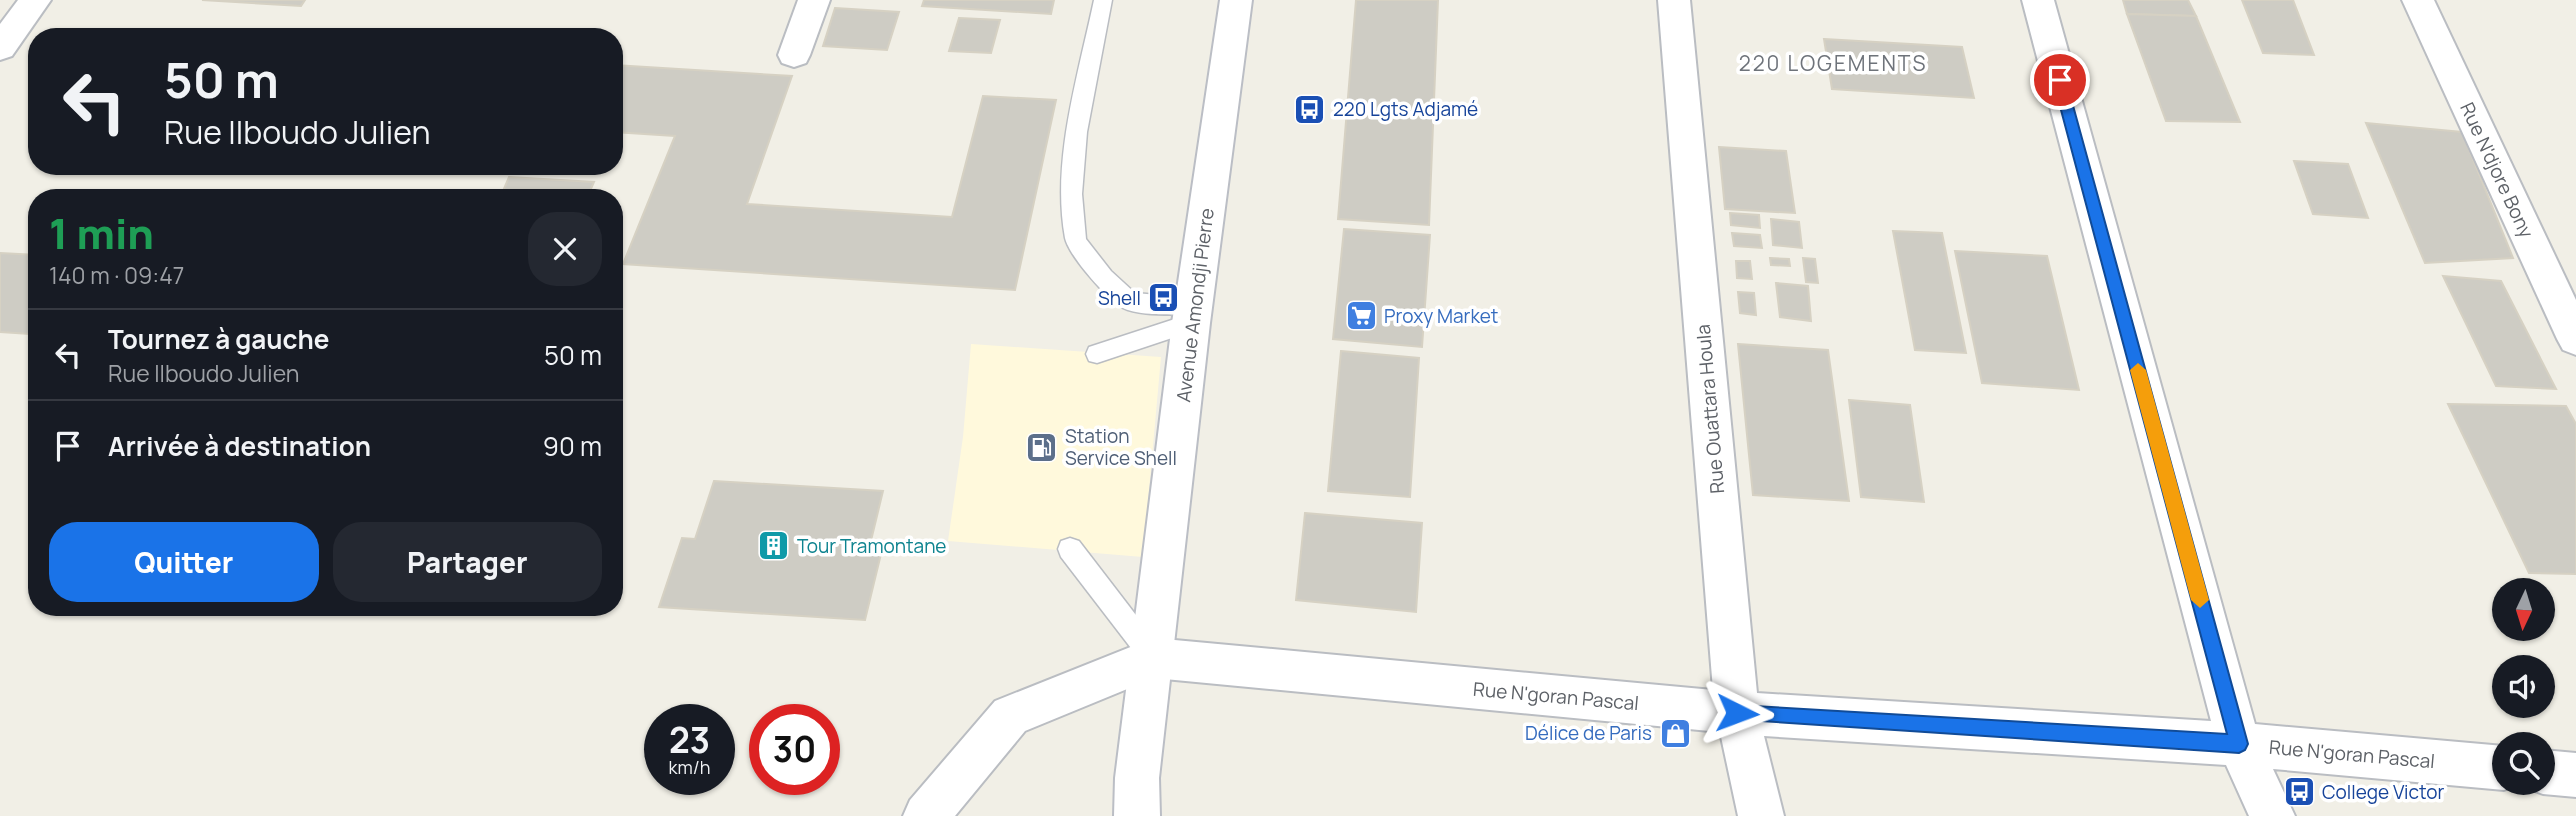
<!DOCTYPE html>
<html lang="fr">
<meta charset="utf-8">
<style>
:root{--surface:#171b24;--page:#242831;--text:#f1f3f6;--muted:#9ea1a6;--line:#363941;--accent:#1a73e8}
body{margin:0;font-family:Manrope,sans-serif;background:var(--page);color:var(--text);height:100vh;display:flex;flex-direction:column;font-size:26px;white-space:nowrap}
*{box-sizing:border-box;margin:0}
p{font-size:23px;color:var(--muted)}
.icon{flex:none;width:38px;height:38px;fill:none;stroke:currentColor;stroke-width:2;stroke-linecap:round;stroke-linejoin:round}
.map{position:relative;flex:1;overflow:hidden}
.details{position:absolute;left:28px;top:189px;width:595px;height:427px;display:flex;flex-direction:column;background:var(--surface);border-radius:28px;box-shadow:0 2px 5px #0004}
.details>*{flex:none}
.guide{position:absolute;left:28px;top:28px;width:595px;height:147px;border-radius:28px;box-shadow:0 2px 5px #0004;background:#171b24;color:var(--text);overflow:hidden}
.needle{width:46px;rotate:184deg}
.fabs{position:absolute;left:2492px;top:578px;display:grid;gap:14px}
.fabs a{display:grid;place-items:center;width:63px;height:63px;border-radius:50%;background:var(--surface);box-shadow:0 2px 5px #0004;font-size:35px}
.speed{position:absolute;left:644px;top:704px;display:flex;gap:14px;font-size:35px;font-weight:700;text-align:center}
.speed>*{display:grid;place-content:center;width:91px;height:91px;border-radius:50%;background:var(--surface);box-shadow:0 2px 5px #0004;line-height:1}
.speed small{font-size:18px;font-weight:400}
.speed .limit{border:10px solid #d22;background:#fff;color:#111}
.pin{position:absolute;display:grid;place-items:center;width:60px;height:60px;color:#fff;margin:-30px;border:4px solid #fff;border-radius:50%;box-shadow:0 2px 7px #0007}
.me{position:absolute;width:77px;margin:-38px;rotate:93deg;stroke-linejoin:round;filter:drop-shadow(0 0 5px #0008)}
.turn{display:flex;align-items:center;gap:24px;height:147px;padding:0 21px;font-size:32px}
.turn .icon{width:91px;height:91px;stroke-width:2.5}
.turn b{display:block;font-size:49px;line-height:60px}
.round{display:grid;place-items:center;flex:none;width:74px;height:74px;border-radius:28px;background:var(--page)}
.overview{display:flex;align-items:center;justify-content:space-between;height:119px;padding:0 21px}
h1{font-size:42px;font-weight:800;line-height:52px;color:#1e9e55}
.button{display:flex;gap:14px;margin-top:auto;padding:14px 21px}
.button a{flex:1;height:80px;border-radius:28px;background:var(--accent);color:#fff;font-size:28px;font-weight:800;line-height:80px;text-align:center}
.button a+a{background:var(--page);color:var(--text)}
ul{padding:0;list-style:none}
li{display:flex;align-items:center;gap:21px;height:91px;padding:0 21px;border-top:2px solid var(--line)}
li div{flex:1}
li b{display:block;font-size:26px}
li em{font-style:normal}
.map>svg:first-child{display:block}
</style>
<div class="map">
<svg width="2576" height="816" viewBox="0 0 2576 816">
<rect width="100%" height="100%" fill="#f1efe6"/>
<path fill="#fff9dc" d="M 971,344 L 1161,357 L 1143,557 L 948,541 L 963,437 Z"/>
<g fill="#ceccc4" stroke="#d6d1c3" stroke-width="2">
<path d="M 202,0 L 305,0 L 301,6 Z"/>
<path d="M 924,0 L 1054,0 L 1051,14 L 922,6 Z"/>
<path d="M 1356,0 L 1438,0 L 1429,225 L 1338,219 Z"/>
<path d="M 2123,0 L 2188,0 L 2196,16 L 2127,14 Z"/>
<path d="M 2242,0 L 2293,0 L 2314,55 L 2263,53 Z"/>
<path d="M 835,8 L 899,12 L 887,50 L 823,46 Z"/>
<path d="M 2127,14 L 2196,16 L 2240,122 L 2166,121 Z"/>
<path d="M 959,18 L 1000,20 L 991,53 L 949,51 Z"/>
<path d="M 1824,39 L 1962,47 L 1974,98 L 1832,89 Z"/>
<path d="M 614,65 L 792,76 L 747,204 L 952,217 L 983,96 L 1056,100 L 1015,290 L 623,264 L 675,136 L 614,132 Z"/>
<path d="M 2366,123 L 2462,132 L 2513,258 L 2425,263 Z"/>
<path d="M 1719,147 L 1786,151 L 1795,213 L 1725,209 Z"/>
<path d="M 2294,161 L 2348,164 L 2368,218 L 2313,214 Z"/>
<path d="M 509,177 L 594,182 L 587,198 L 500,198 Z"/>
<path d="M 1730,213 L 1759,215 L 1760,228 L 1731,225 Z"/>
<path d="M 1771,219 L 1799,222 L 1802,248 L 1773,245 Z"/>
<path d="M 1344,229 L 1430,235 L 1422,347 L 1333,339 Z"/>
<path d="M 1893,231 L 1942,233 L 1966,353 L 1915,350 Z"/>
<path d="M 1732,233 L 1760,235 L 1762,248 L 1734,246 Z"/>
<path d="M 1955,251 L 2047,256 L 2079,390 L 1982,383 Z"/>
<path d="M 0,253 L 37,255 L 37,323 L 30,334 L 0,332 Z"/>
<path d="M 1770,258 L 1789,259 L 1790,266 L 1771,265 Z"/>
<path d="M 1803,258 L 1815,259 L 1818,283 L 1806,282 Z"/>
<path d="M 1736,261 L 1750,261 L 1752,279 L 1737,278 Z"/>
<path d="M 2443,276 L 2501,281 L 2556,389 L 2496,386 Z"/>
<path d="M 1776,283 L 1808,286 L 1811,321 L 1780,317 Z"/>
<path d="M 1738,292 L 1754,293 L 1756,315 L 1740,313 Z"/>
<path d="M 1738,344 L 1828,350 L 1849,501 L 1753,495 Z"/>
<path d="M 1341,351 L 1419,358 L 1410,497 L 1328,491 Z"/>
<path d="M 1849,400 L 1910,405 L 1924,502 L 1861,497 Z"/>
<path d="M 2448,404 L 2566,406 L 2576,424 L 2576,574 L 2529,573 Z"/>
<path d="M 714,481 L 883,491 L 868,553 L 881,554 L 865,620 L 659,607 L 682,538 L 695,539 Z"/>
<path d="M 1305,513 L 1422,523 L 1416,612 L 1296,600 Z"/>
</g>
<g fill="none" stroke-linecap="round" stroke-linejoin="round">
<defs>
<g id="lane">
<path d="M 1094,0 L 1112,0 L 1087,132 L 1082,194 L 1086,239 L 1111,271 L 1135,293 L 1193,298 L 1201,301 L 1204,307 L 1201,313 L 1195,315 L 1202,323 L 1199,329 L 1097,363 L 1089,361 L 1086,354 L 1089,347 L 1187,315 C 1169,314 1139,316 1123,308 C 1107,299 1069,256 1065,238 C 1051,161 1078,76 1094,0 Z"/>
<path d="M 1070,538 L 1079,541 L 1162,649 L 1166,657 L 1162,665 L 1153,669 L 1144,665 L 1061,557 L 1058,549 L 1061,541 Z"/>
</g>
<g id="street">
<path d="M 18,0 L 51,0 L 12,56 L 0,60 L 0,24 Z"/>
<path d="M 798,0 L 830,0 L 810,55 L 806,63 L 794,67 L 782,63 L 778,55 Z"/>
<path d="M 1658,0 L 1690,0 L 1757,693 L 2211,721 L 2022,0 L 2054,0 L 2255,724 L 2504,746 L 2504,782 L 2520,784 L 2504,790 L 2273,769 L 2295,816 L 2249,816 L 2226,765 L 1764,736 L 1784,816 L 1738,816 L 1720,732 L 1154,678 L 1025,731 L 955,816 L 903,816 L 910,800 L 995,701 L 1153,638 L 1713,690 Z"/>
<path d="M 2402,0 L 2434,0 L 2576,300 L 2576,355 L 2563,350 L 2557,339 Z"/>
<path d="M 2543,750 L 2576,753 L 2576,797 L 2543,794 L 2527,788 L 2525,782 L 2543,782 Z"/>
</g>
<path id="secondary" d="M 1220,0 L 1252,0 L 1210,323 L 1159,778 L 1160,816 L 1114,816 L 1115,778 L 1172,323 Z"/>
</defs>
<use href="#lane" stroke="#babdc2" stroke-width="3"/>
<use href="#street" stroke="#babdc2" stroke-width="4"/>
<use href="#secondary" stroke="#bbbec5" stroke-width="4"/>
<use href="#lane" fill="#fff" fill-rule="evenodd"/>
<use href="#street" fill="#fff" fill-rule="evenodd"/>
<use href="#secondary" fill="#fff" fill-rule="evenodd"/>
</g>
<path fill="#1a73e8" stroke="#114b97" stroke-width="2" d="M 2060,75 L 2066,80 L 2248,744 L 2245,750 L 2239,753 L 1731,719 L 1728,713 L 1731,707 L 1737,705 L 2227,734 L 2053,80 Z"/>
<path fill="#f59e0b" d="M 2138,363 L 2146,370 L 2209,600 L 2200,608 L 2191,600 L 2130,370 Z"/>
<defs>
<symbol id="bus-square" viewBox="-11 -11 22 22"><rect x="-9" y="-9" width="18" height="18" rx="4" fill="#1a4fb4" stroke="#fff"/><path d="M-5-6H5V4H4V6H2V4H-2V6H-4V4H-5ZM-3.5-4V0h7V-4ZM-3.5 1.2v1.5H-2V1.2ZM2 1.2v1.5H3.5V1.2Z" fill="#fff"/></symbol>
<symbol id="supermarket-square" viewBox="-11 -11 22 22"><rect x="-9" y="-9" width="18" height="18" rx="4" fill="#3f7fe0" stroke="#fff"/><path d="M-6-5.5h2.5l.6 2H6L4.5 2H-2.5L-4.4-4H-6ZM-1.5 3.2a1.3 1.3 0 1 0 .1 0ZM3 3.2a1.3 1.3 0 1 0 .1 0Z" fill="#fff"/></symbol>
<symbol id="fuel-square" viewBox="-11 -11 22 22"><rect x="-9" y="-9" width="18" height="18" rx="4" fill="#5c6f8a" stroke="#fff"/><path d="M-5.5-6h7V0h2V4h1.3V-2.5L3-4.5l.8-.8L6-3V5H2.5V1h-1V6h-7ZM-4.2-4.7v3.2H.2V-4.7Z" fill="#fff"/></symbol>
<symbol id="building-square" viewBox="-11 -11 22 22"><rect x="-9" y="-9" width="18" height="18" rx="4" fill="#0f9aa8" stroke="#fff"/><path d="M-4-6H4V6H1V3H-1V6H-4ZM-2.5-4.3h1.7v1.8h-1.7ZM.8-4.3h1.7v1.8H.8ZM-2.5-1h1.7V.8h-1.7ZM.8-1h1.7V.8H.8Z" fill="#fff"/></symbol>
<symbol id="shop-square" viewBox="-11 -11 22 22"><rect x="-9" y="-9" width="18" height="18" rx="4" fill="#3f7fe0" stroke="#fff"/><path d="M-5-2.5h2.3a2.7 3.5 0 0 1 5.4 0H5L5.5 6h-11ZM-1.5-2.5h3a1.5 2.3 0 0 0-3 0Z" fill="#fff"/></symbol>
</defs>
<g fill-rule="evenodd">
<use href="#bus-square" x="1292" y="92" width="35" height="35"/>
<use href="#bus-square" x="1146" y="280" width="35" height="35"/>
<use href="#supermarket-square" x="1344" y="298" width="35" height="35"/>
<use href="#fuel-square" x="1024" y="430" width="35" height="35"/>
<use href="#building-square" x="756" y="528" width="35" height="35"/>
<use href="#shop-square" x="1658" y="716" width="35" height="35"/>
<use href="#bus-square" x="2282" y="774" width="35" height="35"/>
</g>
<g text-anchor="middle" stroke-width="7" stroke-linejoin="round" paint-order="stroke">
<g font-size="19" fill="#164399" stroke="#fff" text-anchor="start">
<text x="1333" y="116">220 Lgts Adjamé</text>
<text x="1141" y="305" text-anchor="end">Shell</text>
<text x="2322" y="799">College Victor</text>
</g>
<g font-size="19" fill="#5d6167" stroke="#fff">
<text transform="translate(2497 170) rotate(65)" y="7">Rue N'djore Bony</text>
<text transform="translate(1195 305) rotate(-83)" y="7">Avenue Amondji Pierre</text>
<text transform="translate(1710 409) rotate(-95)" y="7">Rue Ouattara Houla</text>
<text transform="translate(1556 696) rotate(5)" y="7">Rue N'goran Pascal</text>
<text transform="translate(2352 754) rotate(5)" y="7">Rue N'goran Pascal</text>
</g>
<g font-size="19" fill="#366cbe" stroke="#fff" text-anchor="start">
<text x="1384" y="323">Proxy Market</text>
<text x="1652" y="740" text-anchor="end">Délice de Paris</text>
</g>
<g font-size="19" fill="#4e5e75" stroke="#fff" text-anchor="start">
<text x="1065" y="443">Station<tspan x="1065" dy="22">Service Shell</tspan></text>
</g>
<g font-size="19" fill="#0d838f" stroke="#fff" text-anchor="start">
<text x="797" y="553">Tour Tramontane</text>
</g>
<g font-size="21" letter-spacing="2" fill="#6e737a" stroke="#fff">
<text x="1833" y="71">220 LOGEMENTS</text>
</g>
</g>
</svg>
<div class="fabs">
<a><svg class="needle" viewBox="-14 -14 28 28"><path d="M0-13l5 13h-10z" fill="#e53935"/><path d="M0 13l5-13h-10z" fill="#9ea1a6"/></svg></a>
<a><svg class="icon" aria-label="sound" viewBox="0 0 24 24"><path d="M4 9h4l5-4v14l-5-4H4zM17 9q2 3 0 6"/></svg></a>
<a><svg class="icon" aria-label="search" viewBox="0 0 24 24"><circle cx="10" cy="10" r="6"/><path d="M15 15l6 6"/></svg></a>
</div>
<div class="speed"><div>23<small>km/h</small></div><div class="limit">30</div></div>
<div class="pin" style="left:2060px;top:80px;background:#d93025"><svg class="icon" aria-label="arrive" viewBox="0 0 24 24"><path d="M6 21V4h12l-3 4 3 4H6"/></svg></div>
<svg class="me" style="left:1737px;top:713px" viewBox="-20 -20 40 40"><path d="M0-17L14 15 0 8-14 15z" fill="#1a73e8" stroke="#fff" stroke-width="4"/></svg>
<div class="guide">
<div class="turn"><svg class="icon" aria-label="left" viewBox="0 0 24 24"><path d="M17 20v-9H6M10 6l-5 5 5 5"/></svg><div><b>50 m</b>Rue Ilboudo Julien</div></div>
</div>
<section class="details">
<div class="overview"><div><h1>1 min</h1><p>140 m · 09:47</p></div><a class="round"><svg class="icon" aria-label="close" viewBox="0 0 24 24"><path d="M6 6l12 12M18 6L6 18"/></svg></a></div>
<ul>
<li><svg class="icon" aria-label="left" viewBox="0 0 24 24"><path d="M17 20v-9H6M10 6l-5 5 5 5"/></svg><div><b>Tournez à gauche</b><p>Rue Ilboudo Julien</p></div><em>50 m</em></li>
<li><svg class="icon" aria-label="arrive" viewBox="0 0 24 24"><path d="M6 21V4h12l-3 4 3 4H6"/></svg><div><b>Arrivée à destination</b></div><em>90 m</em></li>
</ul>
<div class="button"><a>Quitter</a><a>Partager</a></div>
</section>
</div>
